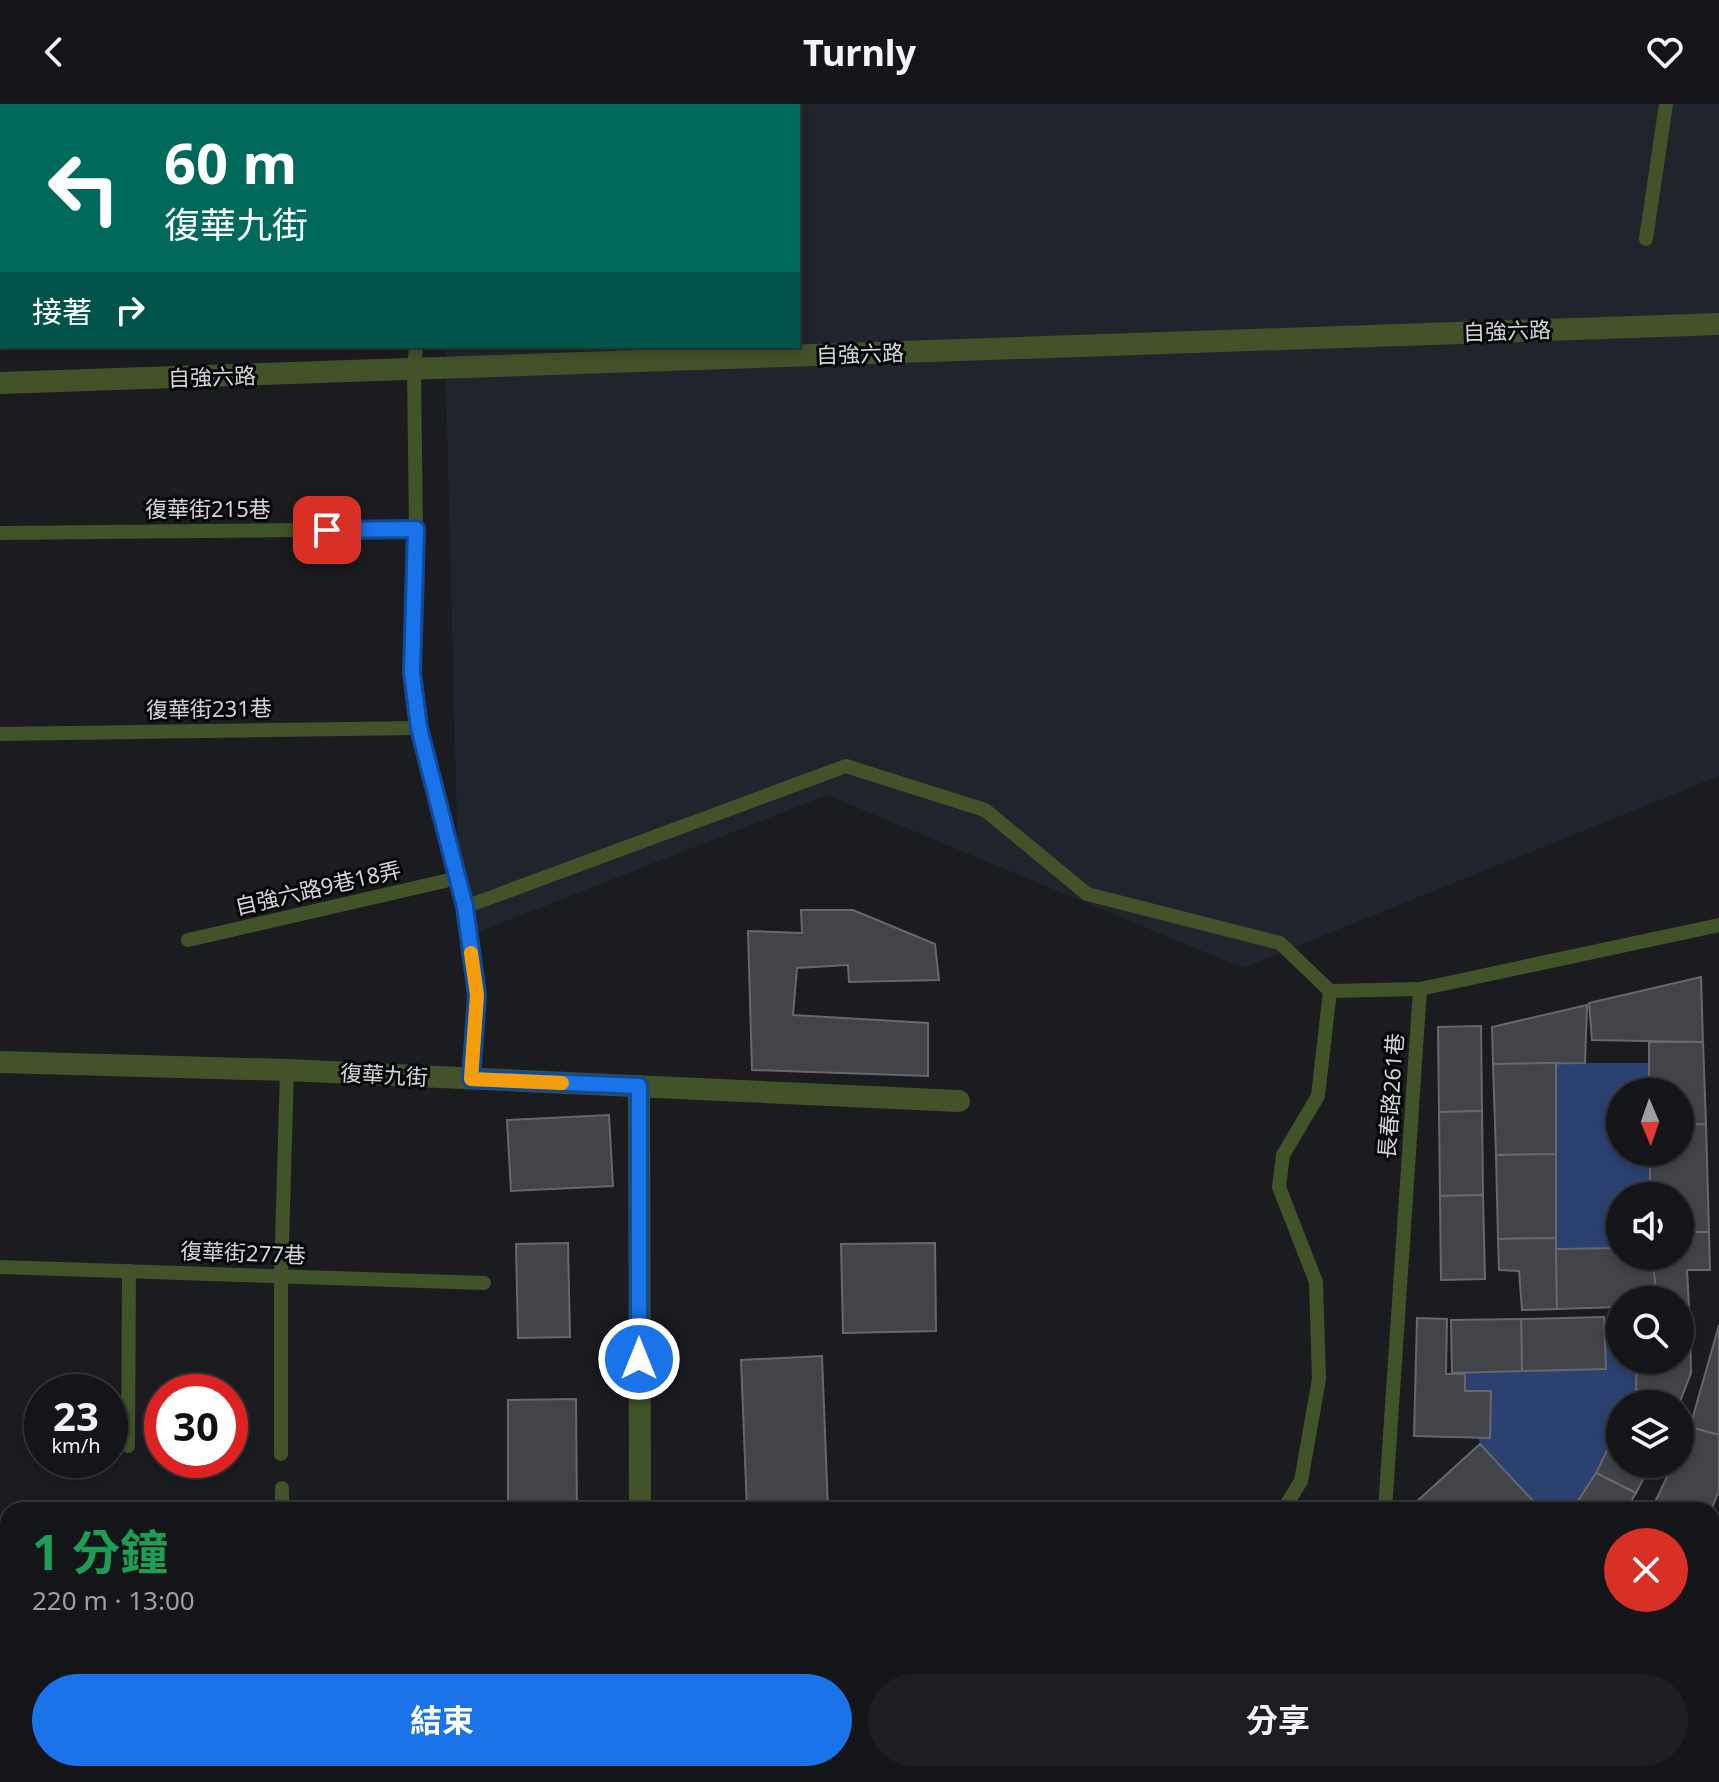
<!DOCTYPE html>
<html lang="zh-TW">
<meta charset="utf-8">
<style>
:root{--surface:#141518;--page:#1d1e21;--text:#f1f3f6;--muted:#9d9fa2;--line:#333437;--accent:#1a73e8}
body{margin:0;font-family:"Noto Sans","Noto Sans TC",sans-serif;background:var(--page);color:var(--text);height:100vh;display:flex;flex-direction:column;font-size:30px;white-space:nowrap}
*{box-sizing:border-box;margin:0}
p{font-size:26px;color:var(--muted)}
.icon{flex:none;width:44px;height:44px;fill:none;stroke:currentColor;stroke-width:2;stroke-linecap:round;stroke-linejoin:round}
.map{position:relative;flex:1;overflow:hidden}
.sheet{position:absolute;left:0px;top:1398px;width:1720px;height:280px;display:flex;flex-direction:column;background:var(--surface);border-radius:24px 24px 0 0;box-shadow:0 4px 12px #0003,0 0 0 2px var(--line)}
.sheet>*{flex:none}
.hud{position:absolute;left:0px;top:0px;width:800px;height:244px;box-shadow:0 4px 12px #0003,0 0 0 2px var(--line);background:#00695c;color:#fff;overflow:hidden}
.needle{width:52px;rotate:178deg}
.buttons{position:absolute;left:1606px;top:974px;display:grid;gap:16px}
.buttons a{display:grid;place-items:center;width:88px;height:88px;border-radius:50%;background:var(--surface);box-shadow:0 4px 12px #0003,0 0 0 2px var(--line);font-size:40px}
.speed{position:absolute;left:24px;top:1270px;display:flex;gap:16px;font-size:40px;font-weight:700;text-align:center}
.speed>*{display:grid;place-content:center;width:104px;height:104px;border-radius:50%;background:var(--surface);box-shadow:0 4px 12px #0003,0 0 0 2px var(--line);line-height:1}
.speed small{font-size:20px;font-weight:400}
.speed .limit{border:12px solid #d22;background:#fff;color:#111}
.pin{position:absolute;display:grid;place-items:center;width:68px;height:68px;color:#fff;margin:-34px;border-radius:16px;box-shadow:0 4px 12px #0006}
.me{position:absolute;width:88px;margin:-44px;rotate:0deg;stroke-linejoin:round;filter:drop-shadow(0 0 6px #0008)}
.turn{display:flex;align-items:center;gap:28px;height:168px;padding:0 32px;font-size:36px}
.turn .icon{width:104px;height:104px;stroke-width:2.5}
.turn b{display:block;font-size:56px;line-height:68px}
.then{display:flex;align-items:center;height:76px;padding:0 32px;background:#0003;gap:16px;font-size:30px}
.round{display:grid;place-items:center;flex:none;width:84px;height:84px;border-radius:42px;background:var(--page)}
.summary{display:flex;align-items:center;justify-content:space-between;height:136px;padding:0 32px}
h1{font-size:48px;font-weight:700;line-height:60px;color:#1e9e55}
.primary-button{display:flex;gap:16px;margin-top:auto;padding:16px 32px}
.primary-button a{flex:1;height:92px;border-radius:48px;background:var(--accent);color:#fff;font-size:32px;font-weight:700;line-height:92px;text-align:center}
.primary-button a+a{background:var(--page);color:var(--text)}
header{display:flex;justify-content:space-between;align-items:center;height:104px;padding:0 32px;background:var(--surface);font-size:36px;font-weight:700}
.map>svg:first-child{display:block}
</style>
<header><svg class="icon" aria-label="back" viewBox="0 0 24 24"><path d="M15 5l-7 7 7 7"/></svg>Turnly<svg class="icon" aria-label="heart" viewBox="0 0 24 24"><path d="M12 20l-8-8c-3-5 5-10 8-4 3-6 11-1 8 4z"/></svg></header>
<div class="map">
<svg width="1719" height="1678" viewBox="0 0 1719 1678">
<rect width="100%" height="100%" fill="#1a1c20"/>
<path fill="#20252d" d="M 478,0 L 1719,0 L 1719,672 L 1243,864 L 827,691 L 460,835 L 445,242 L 798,242 L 798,2 L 477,2 Z"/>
<g fill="#2b416f">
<path d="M 1549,959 L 1654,959 L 1654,988 L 1620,988 L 1620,1048 L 1654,1048 L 1654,1092 L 1620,1092 L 1620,1152 L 1551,1165 Z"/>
<path d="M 1620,1226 L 1620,1256 L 1641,1256 L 1636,1285 L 1629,1300 L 1620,1300 L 1620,1320 L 1596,1369 L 1572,1406 L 1526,1406 L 1534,1398 L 1480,1340 L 1465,1287 L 1470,1229 Z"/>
</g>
<g fill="#424449" stroke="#66686d" stroke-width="2">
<path d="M 801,806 L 853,806 L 935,840 L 939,876 L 849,878 L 848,861 L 797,864 L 793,911 L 928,919 L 928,972 L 752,966 L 748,827 L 802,829 Z"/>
<path d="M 1701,873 L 1703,938 L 1592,936 L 1589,899 Z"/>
<path d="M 1587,901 L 1585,959 L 1493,960 L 1492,923 Z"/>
<path d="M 1481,922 L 1482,1007 L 1439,1008 L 1438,923 Z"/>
<path d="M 1649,938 L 1703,938 L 1706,1020 L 1680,1021 L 1680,988 L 1649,988 Z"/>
<path d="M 1549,959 L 1556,959 L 1556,1050 L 1496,1051 L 1493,960 Z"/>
<path d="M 1482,1007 L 1483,1091 L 1440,1092 L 1439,1008 Z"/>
<path d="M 609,1011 L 613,1082 L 511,1087 L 507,1016 Z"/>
<path d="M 1706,1020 L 1709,1128 L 1680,1128 L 1680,1092 L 1650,1092 L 1650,1048 L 1680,1048 L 1680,1021 Z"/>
<path d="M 1556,1050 L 1556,1134 L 1498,1135 L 1496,1051 Z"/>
<path d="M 1483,1091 L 1485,1175 L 1441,1176 L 1440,1092 Z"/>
<path d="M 1680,1128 L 1709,1128 L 1710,1166 L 1687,1166 L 1689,1202 L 1680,1202 L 1680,1196 L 1657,1196 L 1652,1152 L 1680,1152 Z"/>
<path d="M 1556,1134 L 1557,1205 L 1522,1206 L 1519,1167 L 1499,1166 L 1498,1135 Z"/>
<path d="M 568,1139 L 570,1233 L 518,1234 L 516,1140 Z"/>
<path d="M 935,1139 L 936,1227 L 843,1229 L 841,1140 Z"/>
<path d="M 1620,1144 L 1620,1152 L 1652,1152 L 1657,1196 L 1620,1196 L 1620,1203 L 1557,1205 L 1556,1145 Z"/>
<path d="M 1604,1213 L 1606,1265 L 1522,1267 L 1521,1215 Z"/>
<path d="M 1417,1214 L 1447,1215 L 1446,1270 L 1465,1270 L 1465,1287 L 1491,1287 L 1490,1334 L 1414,1332 Z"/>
<path d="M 1521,1215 L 1522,1267 L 1452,1269 L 1451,1216 Z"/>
<path d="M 1680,1216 L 1690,1216 L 1691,1269 L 1679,1300 L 1665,1300 L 1636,1285 L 1637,1256 L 1680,1256 Z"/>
<path d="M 1719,1221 L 1719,1331 L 1690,1323 Z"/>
<path d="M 822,1252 L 828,1406 L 747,1406 L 741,1256 Z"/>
<path d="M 1636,1285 L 1665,1300 L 1629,1300 Z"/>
<path d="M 576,1295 L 577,1406 L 508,1406 L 508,1296 Z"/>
<path d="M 1620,1320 L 1620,1360 L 1651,1360 L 1636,1389 L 1596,1369 Z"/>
<path d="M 1690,1323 L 1719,1331 L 1719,1387 L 1711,1406 L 1676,1406 L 1656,1396 L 1673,1360 L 1680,1360 L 1680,1345 Z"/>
<path d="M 1480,1340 L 1534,1398 L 1526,1406 L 1422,1406 L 1415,1399 Z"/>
<path d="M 1596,1369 L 1636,1389 L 1626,1406 L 1572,1406 Z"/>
<path d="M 1656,1396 L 1676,1406 L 1649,1406 Z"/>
<path d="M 8,1628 L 8,1670 L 39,1670 L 40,1678 L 0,1678 L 0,1629 Z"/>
<path d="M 39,1670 L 156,1670 L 157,1678 L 40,1678 Z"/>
<path d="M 156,1670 L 205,1670 L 165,1678 L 157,1678 Z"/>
<path d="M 327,1670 L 469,1670 L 473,1678 L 331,1678 Z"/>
<path d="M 699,1670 L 778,1670 L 760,1678 L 702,1678 Z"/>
<path d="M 972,1670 L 982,1670 L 986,1678 L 957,1678 Z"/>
<path d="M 1300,1670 L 1375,1670 L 1365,1678 L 1311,1678 Z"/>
<path d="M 1406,1670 L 1447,1670 L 1436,1678 L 1412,1678 Z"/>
</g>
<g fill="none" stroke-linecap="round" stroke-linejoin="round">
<g stroke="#425229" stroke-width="14">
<path d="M 450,2 L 451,0"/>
<path d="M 0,68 L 2,68"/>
<path d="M 1646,135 L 1666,0"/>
<path d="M 416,242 L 414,266 L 416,425 L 412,569 L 419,624 L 465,803 L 477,891 L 471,975"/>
<path d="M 0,429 L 416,425"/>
<path d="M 0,630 L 419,624"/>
<path d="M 465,803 L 846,662 L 985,706 L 1087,790 L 1280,839 L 1330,887 L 1318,992 L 1283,1051 L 1279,1083 L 1316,1178 L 1319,1275 L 1301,1377 L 1283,1406"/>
<path d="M 188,836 L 458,774"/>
<path d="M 1330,887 L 1420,885"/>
<path d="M 0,1163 L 484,1179"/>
<path d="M 128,1342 L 129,1167"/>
<path d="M 281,1350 L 281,1172 L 287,966"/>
<path d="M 282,1406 L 282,1384"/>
<path d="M 1385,1406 L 1420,885 L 1719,821"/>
<path d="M 0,1530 L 8,1530"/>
<path d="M 939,1678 L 955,1670"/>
</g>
<g stroke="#425229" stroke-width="22">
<path d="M 0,279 L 1719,220"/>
<path d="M 0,958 L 287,966 L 959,997"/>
<path d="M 639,982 L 640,1406"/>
<path d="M 1712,1488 L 1719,1478"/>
<path d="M 640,1670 L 640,1678"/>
<path d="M 1542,1678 L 1553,1670"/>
</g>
</g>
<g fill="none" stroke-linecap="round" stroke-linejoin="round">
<defs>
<path id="route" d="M 327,426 L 416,425 L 412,569 L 419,624 L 465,803 L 477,891 L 471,975 L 639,982 L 639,1255"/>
</defs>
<use href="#route" stroke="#114b97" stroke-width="20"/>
<use href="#route" stroke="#1a73e8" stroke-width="14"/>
<path stroke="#f59e0b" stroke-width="14" d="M 471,849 L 477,891 L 471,975 L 562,979"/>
</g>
<g text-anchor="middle" stroke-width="6" stroke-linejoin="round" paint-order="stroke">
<g font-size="22" fill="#d4d5d8" stroke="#060708">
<text transform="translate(1507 227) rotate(-2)" y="8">自強六路</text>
<text transform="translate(860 250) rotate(-2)" y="8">自強六路</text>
<text transform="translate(212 273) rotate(-2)" y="8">自強六路</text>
<text x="208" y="413">復華街215巷</text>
<text transform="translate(209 605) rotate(-1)" y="8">復華街231巷</text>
<text transform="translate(318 784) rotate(-13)" y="8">自強六路9巷18弄</text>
<text transform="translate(384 971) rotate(3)" y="8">復華九街</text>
<text transform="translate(1391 992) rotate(-86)" y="8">長春路261巷</text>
<text transform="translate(243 1149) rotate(2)" y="8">復華街277巷</text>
</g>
</g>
</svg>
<div class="buttons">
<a><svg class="needle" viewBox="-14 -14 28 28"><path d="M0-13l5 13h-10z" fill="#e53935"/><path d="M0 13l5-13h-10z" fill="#9d9fa2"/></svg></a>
<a><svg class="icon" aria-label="sound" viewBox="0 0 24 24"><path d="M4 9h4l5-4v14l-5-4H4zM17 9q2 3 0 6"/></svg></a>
<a><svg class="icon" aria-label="search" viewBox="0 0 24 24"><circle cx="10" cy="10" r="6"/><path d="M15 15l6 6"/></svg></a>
<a><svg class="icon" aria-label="layers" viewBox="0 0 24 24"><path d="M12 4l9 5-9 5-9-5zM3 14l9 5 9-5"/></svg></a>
</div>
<div class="speed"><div>23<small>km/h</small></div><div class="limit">30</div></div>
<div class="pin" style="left:327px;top:426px;background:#d93025"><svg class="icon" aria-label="arrive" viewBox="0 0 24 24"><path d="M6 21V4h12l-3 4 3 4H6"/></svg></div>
<svg class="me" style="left:639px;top:1255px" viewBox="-20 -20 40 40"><circle r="17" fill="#1a73e8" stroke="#fff" stroke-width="3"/><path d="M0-11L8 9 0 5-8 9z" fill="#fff"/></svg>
<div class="hud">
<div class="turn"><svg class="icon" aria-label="left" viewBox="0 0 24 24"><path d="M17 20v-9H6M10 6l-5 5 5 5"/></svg><div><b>60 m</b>復華九街</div></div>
<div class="then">接著<svg class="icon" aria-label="right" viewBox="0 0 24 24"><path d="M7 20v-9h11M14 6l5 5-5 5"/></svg></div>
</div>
<section class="sheet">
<div class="summary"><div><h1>1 分鐘</h1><p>220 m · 13:00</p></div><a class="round" style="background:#d93025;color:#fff"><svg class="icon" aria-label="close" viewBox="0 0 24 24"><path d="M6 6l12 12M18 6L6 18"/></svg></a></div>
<div class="primary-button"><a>結束</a><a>分享</a></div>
</section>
</div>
